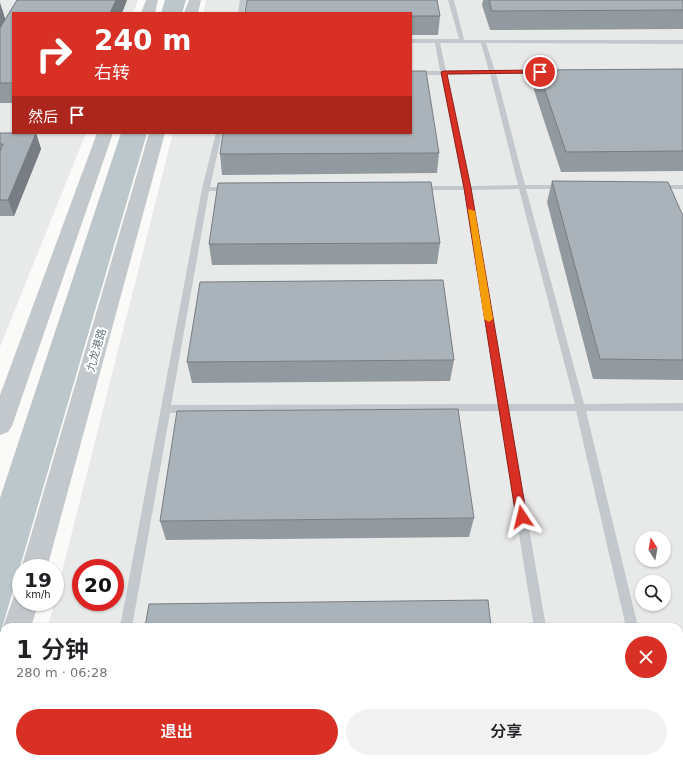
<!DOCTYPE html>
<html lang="zh">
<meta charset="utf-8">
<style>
:root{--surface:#fff;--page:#f2f2f2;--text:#202124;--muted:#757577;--accent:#d93025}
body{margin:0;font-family:"DejaVu Sans","Noto Sans SC",sans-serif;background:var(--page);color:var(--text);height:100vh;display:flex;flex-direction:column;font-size:15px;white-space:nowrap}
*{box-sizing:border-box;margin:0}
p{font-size:13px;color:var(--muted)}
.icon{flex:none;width:22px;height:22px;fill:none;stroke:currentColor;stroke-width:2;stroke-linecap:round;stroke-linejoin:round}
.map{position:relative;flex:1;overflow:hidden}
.panel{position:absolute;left:0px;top:623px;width:683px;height:140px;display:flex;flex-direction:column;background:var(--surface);border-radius:12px 12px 0 0;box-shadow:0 1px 3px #0004}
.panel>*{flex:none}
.top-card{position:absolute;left:12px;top:12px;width:400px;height:122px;border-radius:0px;box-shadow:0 1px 3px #0004;background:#d93025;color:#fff;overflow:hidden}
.needle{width:26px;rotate:349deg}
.fabs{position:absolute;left:635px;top:531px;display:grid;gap:8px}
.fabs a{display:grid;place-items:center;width:36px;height:36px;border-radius:50%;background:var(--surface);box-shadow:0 1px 3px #0004;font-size:20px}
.speed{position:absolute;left:12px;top:559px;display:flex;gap:8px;font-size:20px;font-weight:700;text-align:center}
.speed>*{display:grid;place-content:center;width:52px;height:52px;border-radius:50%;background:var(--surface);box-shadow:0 1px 3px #0004;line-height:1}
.speed small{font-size:10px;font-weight:400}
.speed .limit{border:6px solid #d22;background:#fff;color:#111}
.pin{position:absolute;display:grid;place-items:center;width:34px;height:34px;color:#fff;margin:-17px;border:2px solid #fff;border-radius:50%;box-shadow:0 1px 4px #0007}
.me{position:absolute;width:44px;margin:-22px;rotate:350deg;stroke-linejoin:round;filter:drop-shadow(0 0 3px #0008)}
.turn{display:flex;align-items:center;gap:14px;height:84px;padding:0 16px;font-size:18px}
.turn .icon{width:52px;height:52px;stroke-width:2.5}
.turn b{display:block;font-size:28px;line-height:34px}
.then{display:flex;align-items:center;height:38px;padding:0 16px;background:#0003;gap:8px;font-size:15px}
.round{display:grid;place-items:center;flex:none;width:42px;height:42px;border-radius:21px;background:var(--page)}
.headline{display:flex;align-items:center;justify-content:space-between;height:68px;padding:0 16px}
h1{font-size:24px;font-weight:600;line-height:30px}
.button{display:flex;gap:8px;margin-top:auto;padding:8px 16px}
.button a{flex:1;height:46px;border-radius:24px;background:var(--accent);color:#fff;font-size:16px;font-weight:600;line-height:46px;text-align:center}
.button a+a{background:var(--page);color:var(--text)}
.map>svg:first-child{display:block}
</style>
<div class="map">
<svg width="683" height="763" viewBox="0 0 683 763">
<rect width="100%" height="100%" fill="#fafaf8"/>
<g fill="#e8e9e9" fill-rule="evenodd">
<path d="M 0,0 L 138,0 L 133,13 L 13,13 L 13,133 L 86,133 L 0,347 Z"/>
<path d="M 206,0 L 683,0 L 683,763 L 14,763 L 15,759 L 679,759 L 679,627 L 48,627 L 173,133 L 411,133 L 411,13 L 203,13 ZM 642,538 L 664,538 L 664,560 L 642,560 ZM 81,568 L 115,568 L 115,602 L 81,602 ZM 642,582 L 664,582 L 664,604 L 642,604 Z"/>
</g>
<g fill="#bbc7cb">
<path d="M 165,0 L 186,0 L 182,13 L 161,13 Z"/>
<path d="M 121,133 L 147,133 L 0,635 L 0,498 Z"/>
</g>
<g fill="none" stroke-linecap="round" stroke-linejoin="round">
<g fill="#c3c8cc" fill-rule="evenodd">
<path d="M 240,0 L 246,0 L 244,13 L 238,13 Z"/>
<path d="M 448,0 L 454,0 L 464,40 L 683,40 L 683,44 L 486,43 L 495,71 L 550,70 L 553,72 L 550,74 L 496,74 L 525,185 L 562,185 L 566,187 L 562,189 L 526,189 L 584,404 L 683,403 L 683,411 L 586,411 L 638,627 L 626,627 L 576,411 L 509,411 L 546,627 L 534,627 L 499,411 L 170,413 L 132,627 L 120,627 L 202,189 L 216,133 L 222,133 L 210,187 L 230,187 L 234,189 L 230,191 L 209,191 L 171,405 L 498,404 L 464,190 L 420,190 L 416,188 L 420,186 L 463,186 L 441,75 L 411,75 L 411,71 L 440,71 L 435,43 L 411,43 L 411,39 L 459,39 ZM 440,43 L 481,43 L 489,71 L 446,71 ZM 490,74 L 518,185 L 470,186 L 447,75 ZM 519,189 L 575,404 L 508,404 L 471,190 Z"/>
<path d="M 655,185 L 683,185 L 683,189 L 658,189 L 654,187 Z"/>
<rect x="95" y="759" width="12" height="4"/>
<path d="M 557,759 L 569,759 L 570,763 L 558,763 Z"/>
<path d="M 658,759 L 670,759 L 671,763 L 659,763 Z"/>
</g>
<g fill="#c3c8cc" fill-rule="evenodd">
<path d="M 146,0 L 158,0 L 155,13 L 141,13 Z"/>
<path d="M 189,0 L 201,0 L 198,13 L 184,13 Z"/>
<path d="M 97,133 L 113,133 L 12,426 L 8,432 L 0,435 L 0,395 Z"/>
<path d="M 149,133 L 165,133 L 47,568 L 21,569 Z"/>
<path d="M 21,591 L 21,602 L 39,602 L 31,627 L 4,627 L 4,629 L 3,627 L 15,593 Z"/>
<path d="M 4,660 L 4,702 L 0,704 L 0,662 Z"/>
</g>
</g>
<g fill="#929a9f">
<path d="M 17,0 L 127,0 L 122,13 L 13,13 L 13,103 L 0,103 L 0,3 L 5,19 Z"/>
<path d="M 483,0 L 683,0 L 683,29 L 490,30 L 482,5 Z"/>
<path d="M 411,13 L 440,16 L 438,35 L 411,35 Z"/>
<path d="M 683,69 L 683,171 L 561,172 L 534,90 L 538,70 Z"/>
<path d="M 0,133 L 36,133 L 41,149 L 14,216 L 0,216 Z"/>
<path d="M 439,153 L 437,173 L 222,175 L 220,154 Z"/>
<path d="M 552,181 L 683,216 L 683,380 L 593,379 L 547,202 Z"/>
<path d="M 440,243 L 437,264 L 212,265 L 209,244 Z"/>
<path d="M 454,360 L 450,381 L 192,383 L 187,362 Z"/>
<path d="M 474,518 L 469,537 L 166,540 L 160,521 Z"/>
</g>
<g fill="#777d82">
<path d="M 116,0 L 127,0 L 122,13 L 110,13 Z"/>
<path d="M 0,3 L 6,21 L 0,32 Z"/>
<path d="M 36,133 L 41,149 L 14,216 L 8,200 Z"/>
</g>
<g fill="#aab3b9" stroke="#777d82">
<path d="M 17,0 L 116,0 L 110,13 L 13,13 L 13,83 L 0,83 L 0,28 Z"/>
<path d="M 247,0 L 437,0 L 440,16 L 411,16 L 411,13 L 245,13 Z"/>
<path d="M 489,0 L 683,0 L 683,10 L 492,11 Z"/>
<path d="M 683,69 L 683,151 L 566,152 L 538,70 Z"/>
<path d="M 411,71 L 426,71 L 439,153 L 220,154 L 223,133 L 411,133 Z"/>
<path d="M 0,133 L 36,133 L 8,200 L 0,200 L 0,151 L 3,144 L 0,144 Z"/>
<path d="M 552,181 L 668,182 L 683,216 L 683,360 L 600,359 Z"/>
<path d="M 431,182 L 440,243 L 209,244 L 218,183 Z"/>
<path d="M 443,280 L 454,360 L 187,362 L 200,282 Z"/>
<path d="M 458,409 L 474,518 L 160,521 L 177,411 Z"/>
<path d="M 488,600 L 491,627 L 145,627 L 149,604 Z"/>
<path d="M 124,759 L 510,759 L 510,762 L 123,763 Z"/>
</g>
<path fill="#d93025" stroke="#8d1f18" d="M 540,70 L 543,72 L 542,73 L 447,74 L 471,188 L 527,517 L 525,521 L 518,521 L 516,517 L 464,188 L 441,72 L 444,71 Z"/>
<path fill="#f59e0b" d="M 468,209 L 475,211 L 493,319 L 489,322 L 484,319 Z"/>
<g text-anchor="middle" stroke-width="4" stroke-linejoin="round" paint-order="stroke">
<g font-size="11" fill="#657683" stroke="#fff">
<text transform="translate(96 350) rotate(-74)" y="4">九龙港路</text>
</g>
</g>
</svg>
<div class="fabs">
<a><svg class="needle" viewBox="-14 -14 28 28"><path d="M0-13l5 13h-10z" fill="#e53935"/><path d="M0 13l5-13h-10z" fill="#757577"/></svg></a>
<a><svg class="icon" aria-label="search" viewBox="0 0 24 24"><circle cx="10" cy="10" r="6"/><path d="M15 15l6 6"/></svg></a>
</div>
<div class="speed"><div>19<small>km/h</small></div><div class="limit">20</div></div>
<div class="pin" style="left:540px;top:72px;background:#d93025"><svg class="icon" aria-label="arrive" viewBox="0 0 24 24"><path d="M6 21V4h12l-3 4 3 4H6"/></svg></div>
<svg class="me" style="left:522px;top:517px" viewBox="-20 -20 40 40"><path d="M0-17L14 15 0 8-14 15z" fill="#d93025" stroke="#fff" stroke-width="4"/></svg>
<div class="top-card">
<div class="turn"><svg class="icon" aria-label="right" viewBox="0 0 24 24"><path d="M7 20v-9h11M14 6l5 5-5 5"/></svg><div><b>240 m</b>右转</div></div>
<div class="then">然后<svg class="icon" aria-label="arrive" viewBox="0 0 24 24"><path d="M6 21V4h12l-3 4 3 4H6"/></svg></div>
</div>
<section class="panel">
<div class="headline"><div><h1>1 分钟</h1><p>280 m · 06:28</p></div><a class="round" style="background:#d93025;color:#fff"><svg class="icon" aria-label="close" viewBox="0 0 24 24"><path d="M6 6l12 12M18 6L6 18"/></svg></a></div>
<div class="button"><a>退出</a><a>分享</a></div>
</section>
</div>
